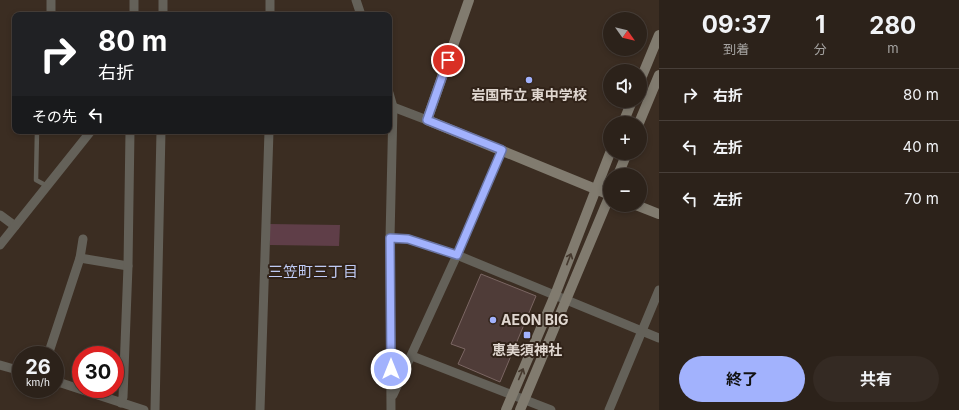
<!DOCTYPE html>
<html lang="ja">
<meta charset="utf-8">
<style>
:root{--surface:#2c221a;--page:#342a23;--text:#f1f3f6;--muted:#a6a4a2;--line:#483f39;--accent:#a2b2fd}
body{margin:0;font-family:Inter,"Noto Sans JP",sans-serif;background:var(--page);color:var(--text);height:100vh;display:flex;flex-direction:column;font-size:15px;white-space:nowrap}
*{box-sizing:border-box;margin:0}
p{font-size:13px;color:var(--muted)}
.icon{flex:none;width:22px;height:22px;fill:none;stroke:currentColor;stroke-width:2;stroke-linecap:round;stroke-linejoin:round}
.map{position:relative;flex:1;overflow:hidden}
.details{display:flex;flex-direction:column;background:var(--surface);width:300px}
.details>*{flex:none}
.guide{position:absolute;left:12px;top:12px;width:380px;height:122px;border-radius:8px;box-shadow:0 2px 6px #0003,0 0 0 1px var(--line);background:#202124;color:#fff;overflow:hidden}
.needle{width:26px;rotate:124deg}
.fabs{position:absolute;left:603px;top:12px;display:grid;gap:8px}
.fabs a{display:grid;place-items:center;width:44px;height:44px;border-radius:50%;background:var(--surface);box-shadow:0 2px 6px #0003,0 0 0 1px var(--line);font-size:20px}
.speed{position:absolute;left:12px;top:346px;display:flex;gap:8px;font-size:20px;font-weight:700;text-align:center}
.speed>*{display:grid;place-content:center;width:52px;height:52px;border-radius:50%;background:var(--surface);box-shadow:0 2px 6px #0003,0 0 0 1px var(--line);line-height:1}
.speed small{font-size:10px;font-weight:400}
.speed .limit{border:6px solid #d22;background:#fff;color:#111}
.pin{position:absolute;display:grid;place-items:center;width:34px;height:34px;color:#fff;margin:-17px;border:2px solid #fff;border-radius:50%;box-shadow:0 1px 4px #0007}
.me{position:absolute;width:44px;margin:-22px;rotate:0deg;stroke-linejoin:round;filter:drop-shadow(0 0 3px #0008)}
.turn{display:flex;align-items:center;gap:14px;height:84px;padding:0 20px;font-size:18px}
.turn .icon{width:52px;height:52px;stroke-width:2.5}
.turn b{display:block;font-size:28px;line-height:34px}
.then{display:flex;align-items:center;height:38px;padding:0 20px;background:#0003;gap:8px;font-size:15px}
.eta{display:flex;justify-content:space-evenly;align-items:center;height:68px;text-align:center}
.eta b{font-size:24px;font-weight:700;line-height:28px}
.primary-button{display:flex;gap:8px;margin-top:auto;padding:8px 20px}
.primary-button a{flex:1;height:46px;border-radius:24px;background:var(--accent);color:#111;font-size:16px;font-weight:700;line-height:46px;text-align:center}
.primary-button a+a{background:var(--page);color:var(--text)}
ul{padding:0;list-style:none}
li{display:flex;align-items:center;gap:12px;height:52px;padding:0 20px;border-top:1px solid var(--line)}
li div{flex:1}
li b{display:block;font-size:15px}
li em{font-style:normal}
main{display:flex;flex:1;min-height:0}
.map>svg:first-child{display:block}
</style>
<main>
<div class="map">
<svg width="659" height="410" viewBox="0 0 659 410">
<rect width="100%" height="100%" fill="#3b2d22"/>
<path fill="#5f3e48" d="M 270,224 L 340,225 L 339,246 L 270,245 Z"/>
<path fill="#4f3c38" stroke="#7b6663" d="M 481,274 L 536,296 L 500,382 L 458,364 L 465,349 L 451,344 Z"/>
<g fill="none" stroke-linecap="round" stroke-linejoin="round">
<path stroke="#646159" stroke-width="4.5" d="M 37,131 L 36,180 L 47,186"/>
<g stroke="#646159" stroke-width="9">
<path d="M 356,0 L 361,15"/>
<path d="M 51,15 L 51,0"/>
<path d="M 134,15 L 134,0"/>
<path d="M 163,15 L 163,0"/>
<path d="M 270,15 L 270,0"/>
<path d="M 389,93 L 393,107 L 390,238 L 391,410"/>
<path d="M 393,107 L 427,120"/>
<path d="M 0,215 L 15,226"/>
<path d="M 390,238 L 408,239 L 457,255 L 659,338"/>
<path d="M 0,245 L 91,131"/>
<path d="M 80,258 L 128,266"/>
<path d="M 48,355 L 80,258 L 83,239"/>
<path d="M 412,356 L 551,410"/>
<path d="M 0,365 L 21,371"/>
<path d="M 55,381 L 144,410"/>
<path d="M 393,395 L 457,255 L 502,150"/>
<path d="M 121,403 L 123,397 L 128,266 L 130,131"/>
<path d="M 155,410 L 161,131"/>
<path d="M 260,410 L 269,131"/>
<path d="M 609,410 L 659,290"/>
</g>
<g stroke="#817b6f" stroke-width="10">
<path d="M 469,0 L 427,120 L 610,195"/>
<path d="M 640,81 L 659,35"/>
<path d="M 623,123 L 632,101"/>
<path d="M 639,123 L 659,75"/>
<path d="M 618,175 L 627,153"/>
<path d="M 636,205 L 659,214"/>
<path d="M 506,410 L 555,295 L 610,153"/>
<path d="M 520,410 L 610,195"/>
</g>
</g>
<defs><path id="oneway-shaft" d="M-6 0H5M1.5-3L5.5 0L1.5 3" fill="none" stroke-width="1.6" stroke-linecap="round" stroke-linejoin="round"/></defs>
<g stroke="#45392e">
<use href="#oneway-shaft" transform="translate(569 259) rotate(-69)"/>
<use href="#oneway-shaft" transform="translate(521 374) rotate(-67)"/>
</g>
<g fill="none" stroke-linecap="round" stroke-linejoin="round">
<defs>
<path id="route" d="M 391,369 L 390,238 L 408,239 L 457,255 L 502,150 L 427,120 L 448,60"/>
</defs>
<use href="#route" stroke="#6974a4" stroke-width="10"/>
<use href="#route" stroke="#a2b2fd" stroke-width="7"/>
</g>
<g fill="#a2b2fd" stroke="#312319" stroke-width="1.5">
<circle cx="529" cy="80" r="4"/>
<circle cx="493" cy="320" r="4"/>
<rect x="523" y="331" width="8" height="8" rx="2"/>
</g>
<g text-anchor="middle" stroke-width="4" stroke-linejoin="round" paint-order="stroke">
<g font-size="14" font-weight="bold" fill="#e0d7d0" stroke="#312319">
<text x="529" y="100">岩国市立 東中学校</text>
<text x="501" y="325" text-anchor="start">AEON BIG</text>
<text x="527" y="355">恵美須神社</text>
</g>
<g font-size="15" fill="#bfcaf4" stroke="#312319">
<text x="313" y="277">三笠町三丁目</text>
</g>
</g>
</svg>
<div class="fabs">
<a><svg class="needle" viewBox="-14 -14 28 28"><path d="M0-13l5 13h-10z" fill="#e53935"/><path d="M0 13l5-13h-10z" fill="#a6a4a2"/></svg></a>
<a><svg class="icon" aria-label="sound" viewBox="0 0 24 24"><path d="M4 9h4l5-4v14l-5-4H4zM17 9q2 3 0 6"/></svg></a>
<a>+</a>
<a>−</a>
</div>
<div class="speed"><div>26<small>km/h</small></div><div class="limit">30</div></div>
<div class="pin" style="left:448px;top:60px;background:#d93025"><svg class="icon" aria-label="arrive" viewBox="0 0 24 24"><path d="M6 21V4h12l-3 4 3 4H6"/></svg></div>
<svg class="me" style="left:391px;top:369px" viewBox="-20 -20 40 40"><circle r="17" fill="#a2b2fd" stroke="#fff" stroke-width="3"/><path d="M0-11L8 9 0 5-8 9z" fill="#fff"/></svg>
<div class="guide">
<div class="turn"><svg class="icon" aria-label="right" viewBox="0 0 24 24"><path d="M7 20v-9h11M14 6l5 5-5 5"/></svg><div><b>80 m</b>右折</div></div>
<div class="then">その先<svg class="icon" aria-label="left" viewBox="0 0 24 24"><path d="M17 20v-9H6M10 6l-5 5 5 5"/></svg></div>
</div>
</div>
<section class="details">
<div class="eta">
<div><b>09:37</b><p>到着</p></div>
<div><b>1</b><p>分</p></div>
<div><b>280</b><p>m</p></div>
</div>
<ul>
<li><svg class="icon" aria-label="right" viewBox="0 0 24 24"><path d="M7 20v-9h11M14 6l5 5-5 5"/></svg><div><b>右折</b></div><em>80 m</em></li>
<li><svg class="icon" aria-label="left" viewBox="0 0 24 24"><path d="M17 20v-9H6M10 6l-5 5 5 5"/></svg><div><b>左折</b></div><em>40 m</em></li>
<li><svg class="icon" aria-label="left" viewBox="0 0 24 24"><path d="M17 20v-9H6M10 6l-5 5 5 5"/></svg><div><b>左折</b></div><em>70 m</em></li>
</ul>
<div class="primary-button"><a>終了</a><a>共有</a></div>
</section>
</main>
